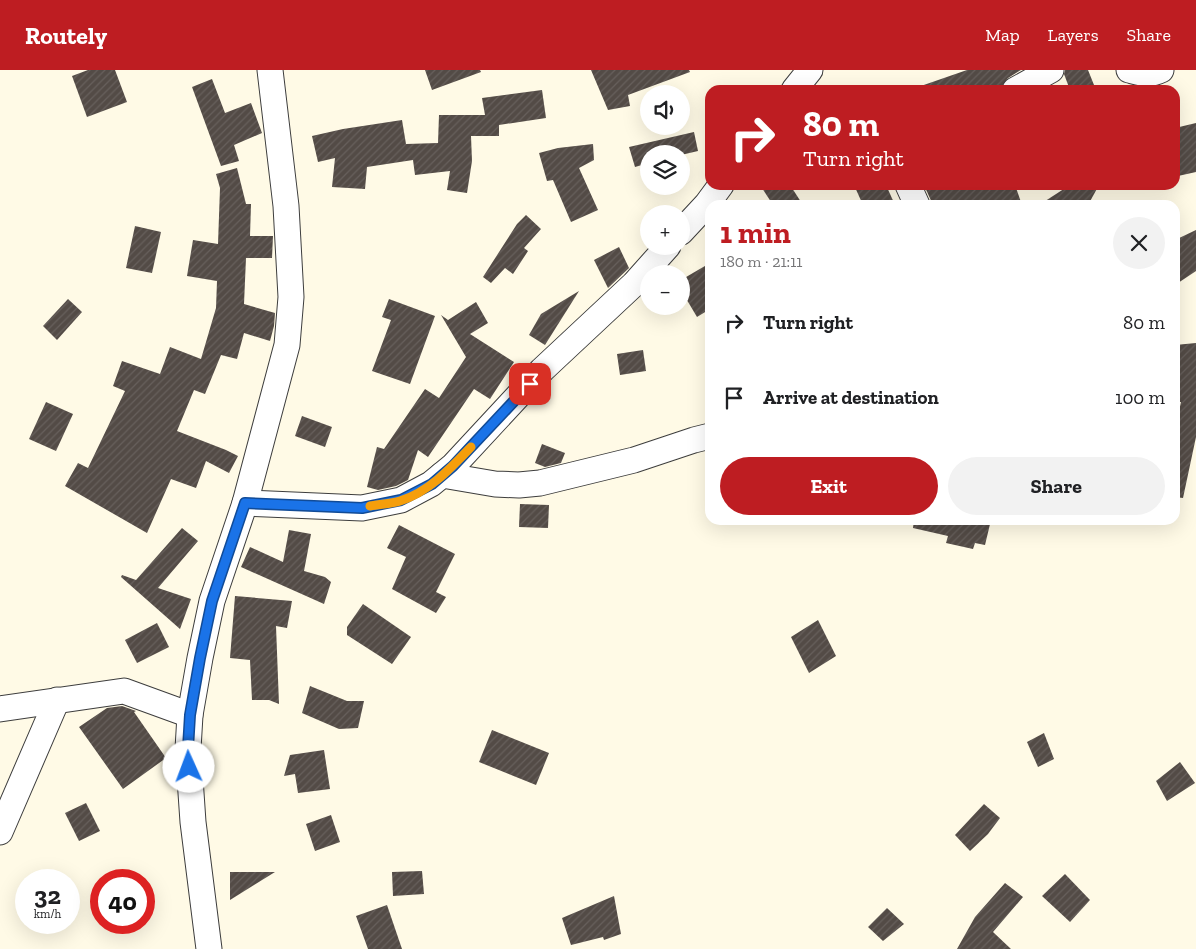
<!DOCTYPE html>
<meta charset="utf-8">
<style>
:root{--surface:#fff;--page:#f2f2f2;--text:#202124;--muted:#757577;--accent:#be1d22}
body{margin:0;font-family:"Zilla Slab",serif;background:var(--page);color:var(--text);height:100vh;display:flex;flex-direction:column;font-size:19px;white-space:nowrap}
*{box-sizing:border-box;margin:0}
p{font-size:16px;color:var(--muted)}
.icon{flex:none;width:28px;height:28px;fill:none;stroke:currentColor;stroke-width:2;stroke-linecap:round;stroke-linejoin:round}
.map{position:relative;flex:1;overflow:hidden}
.side{position:absolute;left:705px;top:130px;width:475px;height:325px;display:flex;flex-direction:column;background:var(--surface);border-radius:15px;box-shadow:0 5px 20px #0002}
.side>*{flex:none}
.banner{position:absolute;left:705px;top:15px;width:475px;height:105px;border-radius:15px;box-shadow:0 5px 20px #0002;background:#be1d22;color:#fff;overflow:hidden}
.buttons{position:absolute;left:640px;top:15px;display:grid;gap:10px}
.buttons a{display:grid;place-items:center;width:50px;height:50px;border-radius:50%;background:var(--surface);box-shadow:0 5px 20px #0002;font-size:25px}
.speed{position:absolute;left:15px;top:799px;display:flex;gap:10px;font-size:25px;font-weight:700;text-align:center}
.speed>*{display:grid;place-content:center;width:65px;height:65px;border-radius:50%;background:var(--surface);box-shadow:0 5px 20px #0002;line-height:1}
.speed small{font-size:12px;font-weight:400}
.speed .limit{border:8px solid #d22;background:#fff;color:#111}
.pin{position:absolute;display:grid;place-items:center;width:42px;height:42px;color:#fff;margin:-21px;border-radius:10px;box-shadow:0 2px 8px #0006}
.me{position:absolute;width:55px;margin:-28px;rotate:358deg;stroke-linejoin:round;filter:drop-shadow(0 0 4px #0008)}
.turn{display:flex;align-items:center;gap:18px;height:105px;padding:0 15px;font-size:22px}
.turn .icon{width:65px;height:65px;stroke-width:2.5}
.turn b{display:block;font-size:35px;line-height:42px}
.round{display:grid;place-items:center;flex:none;width:52px;height:52px;border-radius:26px;background:var(--page)}
.head{display:flex;align-items:center;justify-content:space-between;height:85px;padding:0 15px}
h1{font-size:30px;font-weight:700;line-height:38px;color:var(--accent)}
.primary-button{display:flex;gap:10px;margin-top:auto;padding:10px 15px}
.primary-button a{flex:1;height:58px;border-radius:30px;background:var(--accent);color:#fff;font-size:20px;font-weight:700;line-height:58px;text-align:center}
.primary-button a+a{background:var(--page);color:var(--text)}
ul{padding:0;list-style:none}
li{display:flex;align-items:center;gap:15px;height:75px;padding:0 15px}
li div{flex:1}
li b{display:block;font-size:19px}
li em{font-style:normal}
header{display:flex;align-items:center;gap:30px;box-sizing:border-box;height:70px;padding:0 25px;background:var(--accent);color:#fff}
header strong{font-size:24px}
nav{display:flex;gap:28px;margin-inline-start:auto;font-size:18px}
.map>svg:first-child{display:block}
</style>
<header>
<strong>Routely</strong>
<nav><a>Map</a><a>Layers</a><a>Share</a></nav>
</header>
<div class="map">
<svg width="1196" height="879" viewBox="0 0 1196 879">
<defs>
<pattern id="building-hatch" width="6" height="6" patternUnits="userSpaceOnUse" patternTransform="scale(1.25)"><rect width="6" height="6" fill="#534b46"/><path d="M-1 1l2-2M0 6l6-6M5 7l2-2" fill="none" stroke="#67605c"/></pattern>
</defs>
<rect width="100%" height="100%" fill="#fffae6"/>
<g fill="url(#building-hatch)">
<path d="M 88,0 L 115,0 L 127,32 L 87,47 L 72,6 Z"/>
<path d="M 425,0 L 480,0 L 481,2 L 432,20 Z"/>
<path d="M 591,0 L 689,0 L 690,2 L 628,25 L 630,36 L 608,40 Z"/>
<path d="M 967,0 L 1021,0 L 1008,8 L 1002,16 L 992,20 L 918,20 L 918,17 Z"/>
<path d="M 1065,0 L 1088,0 L 1096,20 L 1070,20 L 1064,4 Z"/>
<path d="M 212,9 L 225,43 L 251,33 L 262,63 L 234,75 L 239,91 L 221,96 L 192,17 Z"/>
<path d="M 542,20 L 546,48 L 499,55 L 499,66 L 471,66 L 472,91 L 467,123 L 447,120 L 450,101 L 415,105 L 413,90 L 367,97 L 365,119 L 332,117 L 335,88 L 318,92 L 312,66 L 343,59 L 402,50 L 406,74 L 438,73 L 439,45 L 485,45 L 482,28 Z"/>
<path d="M 1196,53 L 1196,102 L 1178,106 L 1175,90 L 1175,58 Z"/>
<path d="M 694,62 L 698,81 L 681,85 L 681,84 L 649,84 L 649,93 L 635,97 L 629,77 Z"/>
<path d="M 593,74 L 594,90 L 579,98 L 598,140 L 571,152 L 553,110 L 547,111 L 539,83 L 558,78 Z"/>
<path d="M 237,98 L 246,134 L 251,134 L 250,166 L 273,166 L 272,188 L 246,188 L 244,234 L 275,243 L 274,256 L 270,271 L 244,263 L 237,289 L 221,285 L 205,324 L 194,320 L 177,361 L 226,380 L 238,386 L 229,403 L 206,391 L 196,418 L 171,409 L 147,463 L 65,416 L 78,393 L 88,398 L 125,321 L 113,316 L 122,291 L 160,304 L 170,277 L 201,289 L 216,238 L 217,211 L 187,206 L 193,170 L 218,174 L 220,118 L 216,104 Z"/>
<path d="M 760,115 L 790,115 L 803,135 L 773,135 Z"/>
<path d="M 854,115 L 886,115 L 895,135 L 863,135 Z"/>
<path d="M 924,115 L 1015,115 L 1022,135 L 933,135 Z"/>
<path d="M 1070,115 L 1099,115 L 1088,135 L 1039,135 Z"/>
<path d="M 526,145 L 541,159 L 524,178 L 528,181 L 513,204 L 505,198 L 491,213 L 483,207 L 517,154 Z"/>
<path d="M 135,156 L 161,162 L 152,203 L 126,198 Z"/>
<path d="M 1196,160 L 1196,201 L 1175,215 L 1175,170 Z"/>
<path d="M 619,177 L 629,198 L 608,218 L 594,190 Z"/>
<path d="M 710,193 L 710,239 L 697,247 L 681,220 L 681,210 Z"/>
<path d="M 579,221 L 545,275 L 529,265 L 541,244 Z"/>
<path d="M 68,229 L 82,242 L 57,270 L 43,256 Z"/>
<path d="M 389,229 L 435,246 L 410,314 L 372,301 L 391,250 L 382,247 Z"/>
<path d="M 476,232 L 488,253 L 470,264 L 514,292 L 490,329 L 474,319 L 428,387 L 418,380 L 408,410 L 396,416 L 378,420 L 367,417 L 377,377 L 384,379 L 425,319 L 439,328 L 466,287 L 441,245 L 448,250 Z"/>
<path d="M 1196,273 L 1196,367 L 1183,428 L 1175,427 L 1175,359 L 1181,332 L 1175,332 L 1175,303 L 1176,303 L 1175,275 Z"/>
<path d="M 643,280 L 646,301 L 620,305 L 617,284 Z"/>
<path d="M 46,332 L 73,344 L 56,381 L 29,369 Z"/>
<path d="M 302,346 L 332,357 L 325,377 L 295,366 Z"/>
<path d="M 542,374 L 565,383 L 561,393 L 545,397 L 535,393 Z"/>
<path d="M 520,434 L 549,435 L 548,458 L 519,457 Z"/>
<path d="M 914,450 L 991,450 L 985,475 L 975,473 L 973,479 L 946,473 L 948,466 L 913,458 Z"/>
<path d="M 399,455 L 455,484 L 436,522 L 446,527 L 436,543 L 392,519 L 406,487 L 387,478 Z"/>
<path d="M 182,458 L 198,471 L 158,518 L 191,529 L 180,559 L 121,507 L 122,505 L 136,510 Z"/>
<path d="M 289,460 L 311,464 L 304,501 L 325,507 L 331,512 L 324,534 L 241,497 L 250,477 L 283,492 Z"/>
<path d="M 235,526 L 292,531 L 287,558 L 276,556 L 279,634 L 269,630 L 252,630 L 250,590 L 230,588 Z"/>
<path d="M 363,534 L 411,567 L 392,594 L 347,565 L 347,557 Z"/>
<path d="M 818,550 L 836,586 L 809,603 L 791,567 Z"/>
<path d="M 157,553 L 169,577 L 137,593 L 125,570 Z"/>
<path d="M 310,616 L 347,631 L 364,631 L 358,658 L 339,659 L 302,643 Z"/>
<path d="M 122,636 L 136,641 L 134,642 L 166,688 L 123,719 L 79,657 L 107,638 Z"/>
<path d="M 492,660 L 549,683 L 536,715 L 479,692 Z"/>
<path d="M 1044,663 L 1054,689 L 1038,697 L 1027,672 Z"/>
<path d="M 324,680 L 330,719 L 298,723 L 295,704 L 284,706 L 290,685 Z"/>
<path d="M 1180,692 L 1195,713 L 1167,731 L 1156,711 Z"/>
<path d="M 86,733 L 100,761 L 79,771 L 65,743 Z"/>
<path d="M 984,734 L 1000,748 L 988,764 L 970,781 L 955,765 Z"/>
<path d="M 331,745 L 340,772 L 315,781 L 306,754 Z"/>
<path d="M 422,801 L 424,824 L 393,826 L 392,802 Z"/>
<path d="M 230,802 L 275,802 L 230,830 Z"/>
<path d="M 1065,804 L 1090,830 L 1070,852 L 1042,826 Z"/>
<path d="M 1005,813 L 1023,827 L 993,862 L 1011,879 L 957,879 L 975,847 Z"/>
<path d="M 614,826 L 621,864 L 604,870 L 603,867 L 571,875 L 562,848 Z"/>
<path d="M 387,835 L 402,879 L 368,879 L 356,846 Z"/>
<path d="M 887,838 L 904,854 L 883,871 L 868,857 Z"/>
</g>
<g fill="none" stroke-linecap="round" stroke-linejoin="round">
<defs>
<g id="minor">
<path d="M 1129,0 C 1141,3 1149,6 1161,0"/>
<path d="M 794,20 L 810,0"/>
<path d="M 1015,20 L 1051,0"/>
<path d="M 908,115 L 917,135"/>
<path d="M 681,162 L 707,134 L 721,115"/>
<path d="M 442,405 L 495,414 L 519,415 L 540,413 L 634,390 L 694,370 L 710,366"/>
<path d="M 245,433 L 362,438 L 401,430 L 431,414 L 453,396 L 542,300 L 634,214 L 668,176"/>
<path d="M 0,639 L 124,621 L 190,645"/>
<path d="M 0,762 L 57,630"/>
<path d="M 209,879 L 193,752 L 188,679 L 190,645 L 200,588 L 212,531 L 245,433 L 287,275 L 291,227 L 286,136 L 270,0"/>
</g>
</defs>
<use href="#minor" stroke="#3d3d3d" stroke-width="27"/>
<use href="#minor" stroke="#fff" stroke-width="25"/>
</g>
<g fill="none" stroke-linecap="round" stroke-linejoin="round">
<defs>
<path id="route" d="M 189,697 L 188,678 L 190,645 L 200,588 L 212,531 L 245,433 L 362,438 L 401,430 L 432,414 L 453,396 L 530,314"/>
</defs>
<use href="#route" stroke="#114b97" stroke-width="12"/>
<use href="#route" stroke="#1a73e8" stroke-width="9"/>
<path stroke="#f59e0b" stroke-width="9" d="M 370,436 C 380,434 391,434 400,431 C 429,422 451,398 471,377"/>
</g>
</svg>
<div class="buttons">
<a><svg class="icon" aria-label="sound" viewBox="0 0 24 24"><path d="M4 9h4l5-4v14l-5-4H4zM17 9q2 3 0 6"/></svg></a>
<a><svg class="icon" aria-label="layers" viewBox="0 0 24 24"><path d="M12 4l9 5-9 5-9-5zM3 14l9 5 9-5"/></svg></a>
<a>+</a>
<a>−</a>
</div>
<div class="speed"><div>32<small>km/h</small></div><div class="limit">40</div></div>
<div class="pin" style="left:530px;top:314px;background:#d93025"><svg class="icon" aria-label="arrive" viewBox="0 0 24 24"><path d="M6 21V4h12l-3 4 3 4H6"/></svg></div>
<svg class="me" style="left:189px;top:697px" viewBox="-20 -20 40 40"><circle r="19" fill="#fff"/><path d="M0-13L10 11 0 6-10 11z" fill="#1a73e8"/></svg>
<div class="banner">
<div class="turn"><svg class="icon" aria-label="right" viewBox="0 0 24 24"><path d="M7 20v-9h11M14 6l5 5-5 5"/></svg><div><b>80 m</b>Turn right</div></div>
</div>
<section class="side">
<div class="head"><div><h1>1 min</h1><p>180 m · 21:11</p></div><a class="round"><svg class="icon" aria-label="close" viewBox="0 0 24 24"><path d="M6 6l12 12M18 6L6 18"/></svg></a></div>
<ul>
<li><svg class="icon" aria-label="right" viewBox="0 0 24 24"><path d="M7 20v-9h11M14 6l5 5-5 5"/></svg><div><b>Turn right</b></div><em>80 m</em></li>
<li><svg class="icon" aria-label="arrive" viewBox="0 0 24 24"><path d="M6 21V4h12l-3 4 3 4H6"/></svg><div><b>Arrive at destination</b></div><em>100 m</em></li>
</ul>
<div class="primary-button"><a>Exit</a><a>Share</a></div>
</section>
</div>
